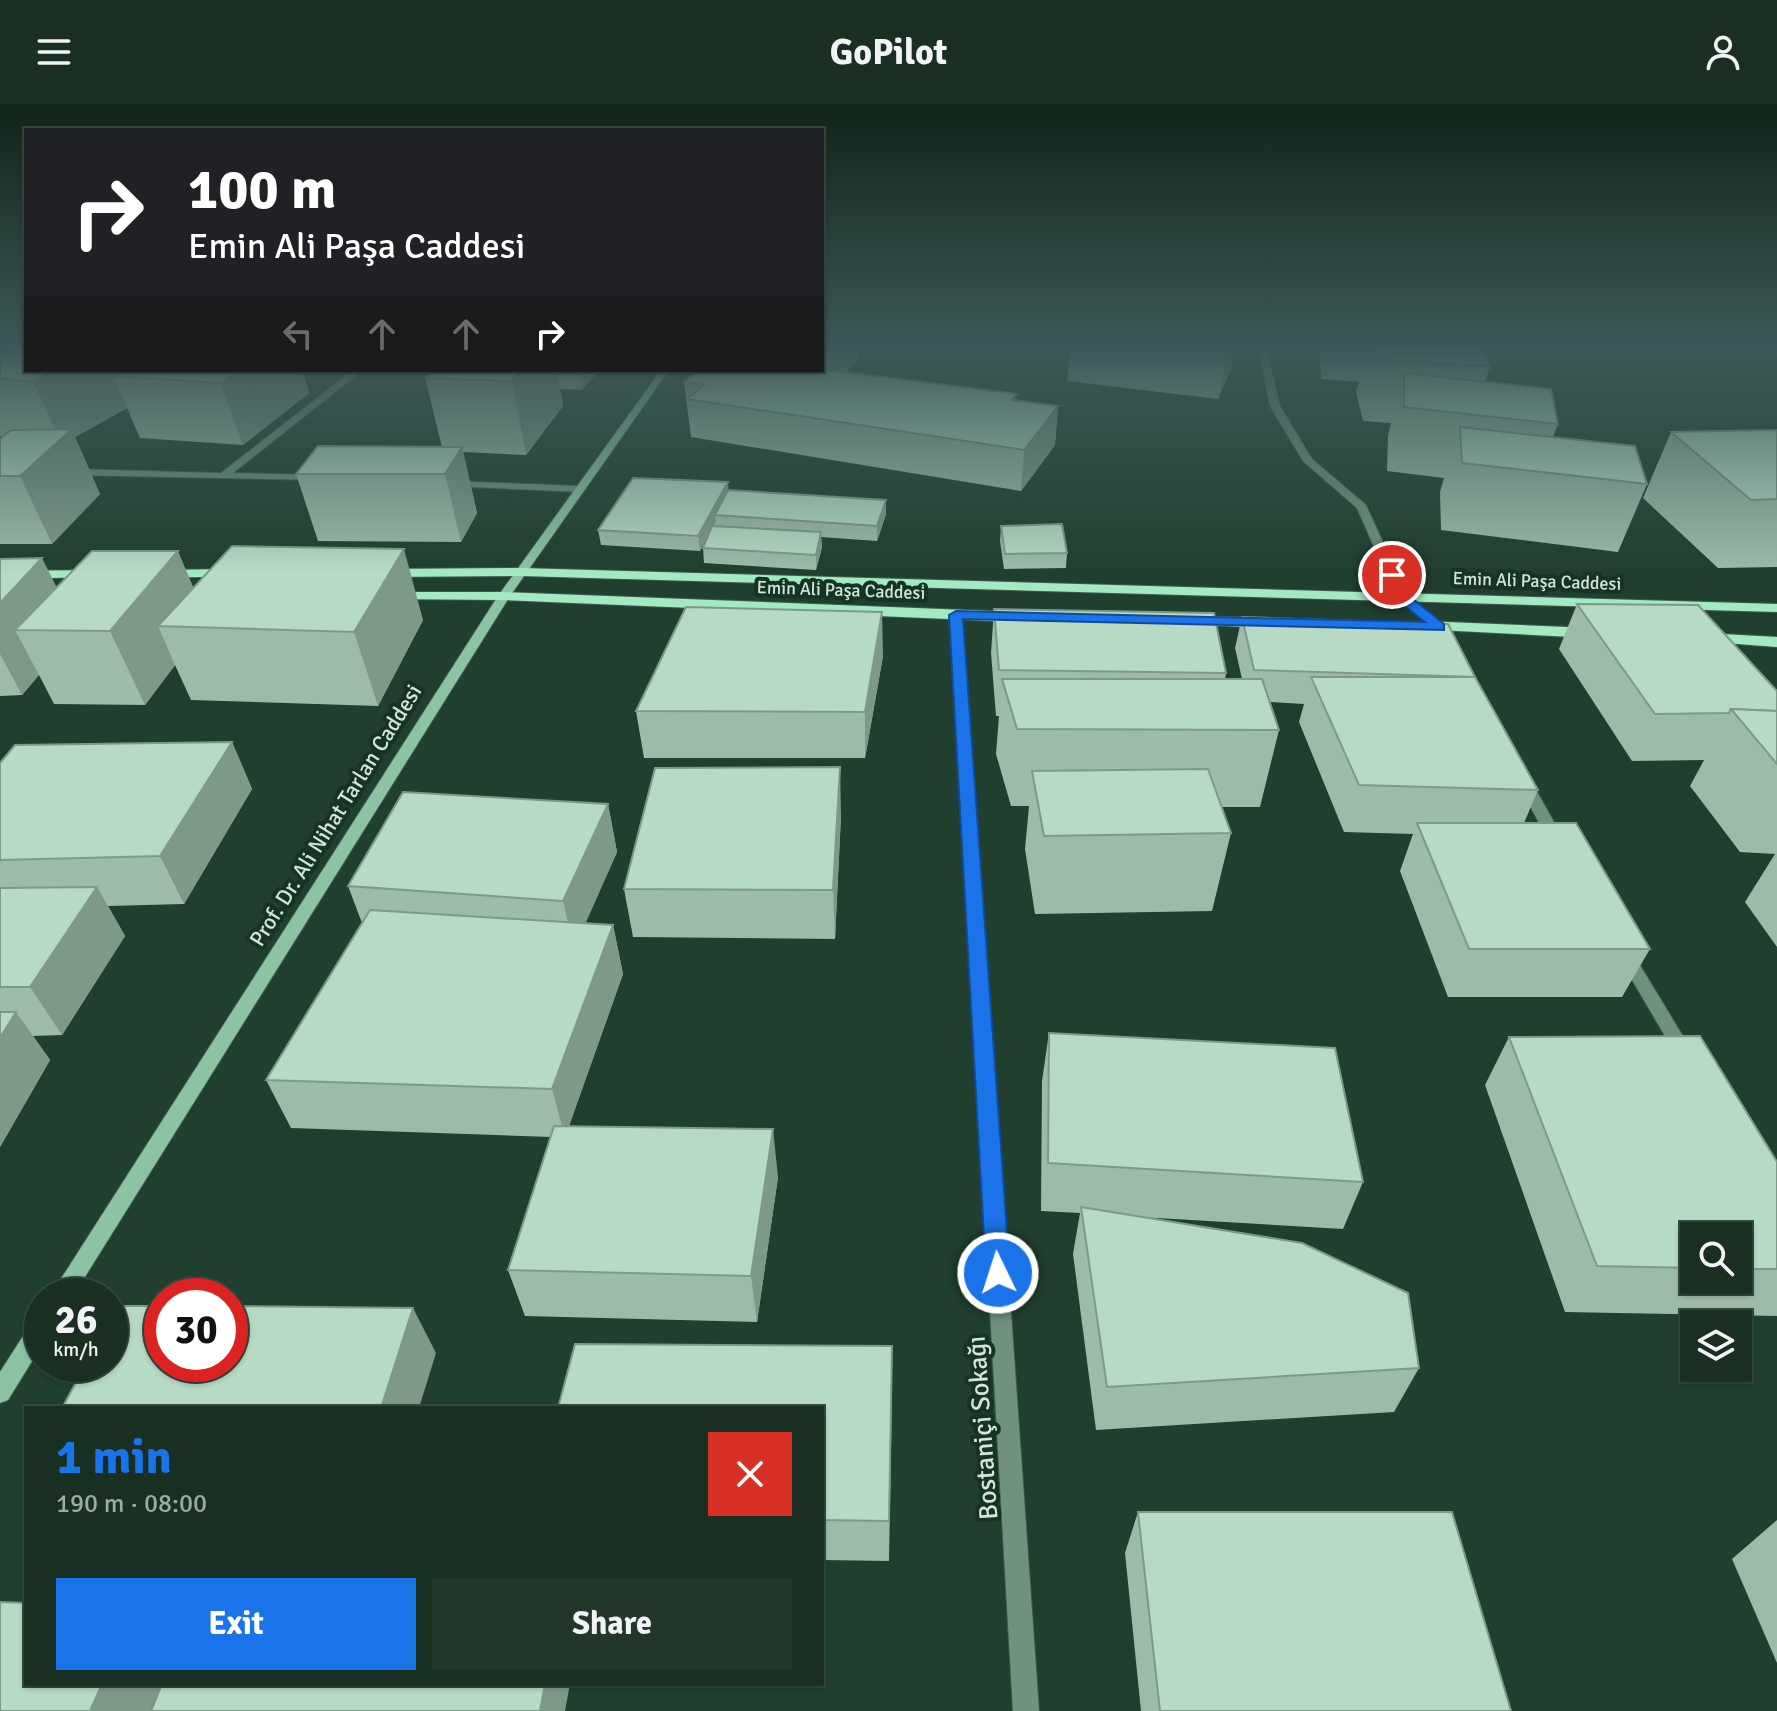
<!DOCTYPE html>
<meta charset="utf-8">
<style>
:root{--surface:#182f22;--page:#21372a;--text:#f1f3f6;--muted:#9fa9a5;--line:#364a40;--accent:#1a73e8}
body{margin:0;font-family:Signika,sans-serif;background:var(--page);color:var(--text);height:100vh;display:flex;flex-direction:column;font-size:30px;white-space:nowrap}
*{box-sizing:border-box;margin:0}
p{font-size:26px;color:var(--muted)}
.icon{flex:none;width:44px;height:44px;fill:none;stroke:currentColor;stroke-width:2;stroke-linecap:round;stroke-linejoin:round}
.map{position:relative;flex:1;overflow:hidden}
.sheet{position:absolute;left:24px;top:1302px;width:800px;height:280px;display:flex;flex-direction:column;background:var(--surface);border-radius:0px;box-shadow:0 2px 6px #0004,0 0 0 2px var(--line)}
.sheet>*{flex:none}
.guide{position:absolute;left:24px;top:24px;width:800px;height:244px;border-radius:0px;box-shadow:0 2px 6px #0004,0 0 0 2px var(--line);background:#202124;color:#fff;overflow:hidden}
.fabs{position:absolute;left:1680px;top:1118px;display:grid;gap:16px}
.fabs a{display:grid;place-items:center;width:72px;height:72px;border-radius:0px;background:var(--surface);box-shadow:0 2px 6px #0004,0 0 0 2px var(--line);font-size:40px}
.speed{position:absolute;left:24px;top:1174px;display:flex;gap:16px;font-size:40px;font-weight:700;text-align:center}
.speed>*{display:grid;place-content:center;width:104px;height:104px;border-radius:50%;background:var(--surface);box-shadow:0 2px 6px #0004,0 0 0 2px var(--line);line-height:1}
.speed small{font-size:20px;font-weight:400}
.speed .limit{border:12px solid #d22;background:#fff;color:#111}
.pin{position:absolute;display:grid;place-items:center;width:68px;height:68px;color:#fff;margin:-34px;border:4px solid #fff;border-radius:50%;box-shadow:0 2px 8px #0007}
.me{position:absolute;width:88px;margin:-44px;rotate:356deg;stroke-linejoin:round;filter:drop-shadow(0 0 6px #0008)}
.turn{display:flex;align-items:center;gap:28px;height:168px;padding:0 32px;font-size:36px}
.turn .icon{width:104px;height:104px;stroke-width:2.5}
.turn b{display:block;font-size:56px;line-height:68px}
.lanes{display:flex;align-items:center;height:76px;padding:0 32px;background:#0003;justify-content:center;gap:40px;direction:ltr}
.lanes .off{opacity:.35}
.round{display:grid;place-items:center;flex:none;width:84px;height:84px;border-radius:0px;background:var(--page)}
.overview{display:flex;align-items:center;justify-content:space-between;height:136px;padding:0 32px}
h1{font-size:48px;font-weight:800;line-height:60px;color:var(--accent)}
.cta{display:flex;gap:16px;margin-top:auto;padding:16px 32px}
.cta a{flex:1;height:92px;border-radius:0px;background:var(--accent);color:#fff;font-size:32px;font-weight:800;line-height:92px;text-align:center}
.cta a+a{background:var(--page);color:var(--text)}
header{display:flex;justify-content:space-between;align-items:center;height:104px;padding:0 32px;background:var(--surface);font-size:36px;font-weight:800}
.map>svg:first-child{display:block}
</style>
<header><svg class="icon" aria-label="menu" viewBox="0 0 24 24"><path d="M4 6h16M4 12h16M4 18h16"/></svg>GoPilot<svg class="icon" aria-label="person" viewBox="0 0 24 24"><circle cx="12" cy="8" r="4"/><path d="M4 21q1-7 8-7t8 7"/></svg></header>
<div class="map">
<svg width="1777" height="1607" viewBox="0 0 1777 1607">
<rect width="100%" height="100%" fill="#203f2e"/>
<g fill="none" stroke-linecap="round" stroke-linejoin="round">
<defs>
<g id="street">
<path d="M 1258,244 L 1266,244 L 1280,302 L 1312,355 L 1366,401 L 1407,491 L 1443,520 L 1451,533 L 1449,536 L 1441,536 L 1434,525 L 1396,493 L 1357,404 L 1303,357 L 1270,302 Z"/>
<path d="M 1753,244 L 1777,244 L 1777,250 Z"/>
<path d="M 353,266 L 363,266 L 233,369 L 318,371 L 323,374 L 322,376 L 70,371 L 65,368 L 70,365 L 221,369 Z"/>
<path d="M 449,377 L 581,382 L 586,385 L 581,388 L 445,382 L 445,378 Z"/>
<path d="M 956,507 L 962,511 L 1039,1607 L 1013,1607 L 950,511 Z"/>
<path d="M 1525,675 L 1532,679 L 1564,736 L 1561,739 L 1551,739 L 1548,736 L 1518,679 Z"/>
<path d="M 1626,846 L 1632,848 L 1690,944 L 1693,949 L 1690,954 L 1684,956 L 1678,954 L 1618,852 Z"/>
</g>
<g id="secondary">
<path d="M 661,266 L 669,266 L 510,492 L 73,1192 L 50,1192 L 498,492 Z"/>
<path d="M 42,1212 L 42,1241 L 8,1296 L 0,1299 L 0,1268 L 34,1215 Z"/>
</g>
<g id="primary">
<path d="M 521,464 L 1777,500 L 1777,508 L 521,472 L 384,473 L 377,469 L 384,465 Z"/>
<path d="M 232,465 L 239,469 L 237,472 L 160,474 L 153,470 L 160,466 Z"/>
<path d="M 96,466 L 101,467 L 101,473 L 0,475 L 0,467 Z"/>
<path d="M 392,488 L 504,488 L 1020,508 L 1028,513 L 1020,518 L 504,496 L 387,495 L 387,489 Z"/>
<path d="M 1188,512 L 1268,514 L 1276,519 L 1268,524 L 1183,520 L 1183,514 Z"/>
<path d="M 1423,517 L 1591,524 L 1599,529 L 1591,534 L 1418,525 L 1418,519 Z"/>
<path d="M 1703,529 L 1777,533 L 1777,543 L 1698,537 L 1695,534 Z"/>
</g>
</defs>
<use href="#street" stroke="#405d4d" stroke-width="2"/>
<use href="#secondary" stroke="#405d4d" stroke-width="2"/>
<use href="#primary" stroke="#405d4d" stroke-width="2"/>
<use href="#street" fill="#6f917d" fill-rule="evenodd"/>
<use href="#secondary" fill="#8cc3a3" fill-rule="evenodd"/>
<use href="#primary" fill="#a2eac1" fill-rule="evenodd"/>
</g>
<g fill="#9dbba9" fill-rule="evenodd">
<path d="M 822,244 L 858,244 L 858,255 L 845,268 L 1058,302 L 1055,341 L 1021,387 L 691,333 L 684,278 L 822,266 Z"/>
<path d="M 1070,244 L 1234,244 L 1231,264 L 1218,295 L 1067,277 Z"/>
<path d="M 1319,244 L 1482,244 L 1490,262 L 1485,278 L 1558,320 L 1553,333 L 1647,380 L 1618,448 L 1441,426 L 1440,388 L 1444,374 L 1387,367 L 1388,332 L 1391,319 L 1363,317 L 1356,288 L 1359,278 L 1321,275 Z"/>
<path d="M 0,251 L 26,266 L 302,266 L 309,289 L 243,341 L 140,334 L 127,304 L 75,333 L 100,390 L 52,440 L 0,440 L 0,372 L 3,333 L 0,332 Z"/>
<path d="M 433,266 L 599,266 L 582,286 L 560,285 L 563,302 L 526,351 L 463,348 L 477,409 L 461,438 L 318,437 L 296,370 L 442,343 L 425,274 Z"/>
<path d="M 1777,326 L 1777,463 L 1718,464 L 1643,394 L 1671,328 Z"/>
<path d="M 728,386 L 886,396 L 886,410 L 877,437 L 821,433 L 822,443 L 816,466 L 704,459 L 703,444 L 707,433 L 700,447 L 601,441 L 598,426 Z"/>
<path d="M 1001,422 L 1067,449 L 1066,464 L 1004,465 L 1000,437 Z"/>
<path d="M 0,455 L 57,484 L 193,484 L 423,516 L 378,602 L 191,596 L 175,561 L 145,601 L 54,600 L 39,571 L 22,591 L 0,592 Z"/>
<path d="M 1577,500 L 1777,587 L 1777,843 L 1745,798 L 1775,750 L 1740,748 L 1690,682 L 1704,656 L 1632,657 L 1559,545 Z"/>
<path d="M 994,505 L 1226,569 L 1225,575 L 1242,575 L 1235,544 L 1242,513 L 1475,573 L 1538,686 L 1524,719 L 1650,845 L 1622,893 L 1448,893 L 1400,767 L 1413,730 L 1344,728 L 1299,618 L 1304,600 L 1270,598 L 1279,626 L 1260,703 L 1222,703 L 1231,729 L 1212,807 L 1035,810 L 1025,745 L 1029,702 L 1011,702 L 996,650 L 999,612 L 996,612 L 991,549 Z"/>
<path d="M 883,552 L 865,654 L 644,654 L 636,607 Z"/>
<path d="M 232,638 L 252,685 L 184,800 L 108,802 L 125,832 L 62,931 L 33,932 L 50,956 L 0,1043 L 0,659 Z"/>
<path d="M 608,700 L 617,748 L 585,820 L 613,821 L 623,870 L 569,1022 L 778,1073 L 757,1218 L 525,1212 L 508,1166 L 551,1033 L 291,1024 L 266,976 L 362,819 L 348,782 Z"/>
<path d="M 841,711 L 835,835 L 633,833 L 624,785 Z"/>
<path d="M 1049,929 L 1363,1078 L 1343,1125 L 1140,1113 L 1419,1264 L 1394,1308 L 1096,1326 L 1073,1150 L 1080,1109 L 1041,1107 L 1042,977 Z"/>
<path d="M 1509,933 L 1777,1165 L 1777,1212 L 1565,1208 L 1485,981 ZM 1694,1132 L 1738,1132 L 1738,1176 L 1694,1176 Z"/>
<path d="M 892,1287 L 889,1457 L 822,1456 L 822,1304 Z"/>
<path d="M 1138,1408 L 1511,1607 L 1141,1607 L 1125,1449 Z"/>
<path d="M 1777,1416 L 1777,1559 L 1732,1455 Z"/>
</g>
<g fill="#7f9989">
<path d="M 831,244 L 858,244 L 858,255 L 829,284 L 828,247 Z"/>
<path d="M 1227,244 L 1234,244 L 1231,264 L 1218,295 Z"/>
<path d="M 57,266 L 147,266 L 114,272 L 127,304 L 75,333 L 100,390 L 52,440 L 20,372 L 60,336 L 33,278 Z"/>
<path d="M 239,266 L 302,266 L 309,289 L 243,341 L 221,279 Z"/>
<path d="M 521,266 L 556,266 L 563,302 L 526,351 L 512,277 Z"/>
<path d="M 579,266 L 599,266 L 582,286 Z"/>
<path d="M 1058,302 L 1055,341 L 1021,387 L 1024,346 Z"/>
<path d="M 462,343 L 477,409 L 461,438 L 445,370 Z"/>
<path d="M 728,378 L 729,393 L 715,411 L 716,417 L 700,447 L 698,432 Z"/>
<path d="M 886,396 L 886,410 L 877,437 L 877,422 Z"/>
<path d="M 821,428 L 822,443 L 816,466 L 816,451 Z"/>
<path d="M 404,445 L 423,516 L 378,602 L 354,528 Z"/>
<path d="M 178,447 L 208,518 L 158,522 L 175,561 L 145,601 L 110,527 Z"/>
<path d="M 42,454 L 78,526 L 15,526 L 39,571 L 22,591 L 0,550 L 0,499 Z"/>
<path d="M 882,508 L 883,552 L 865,654 L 865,608 Z"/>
<path d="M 232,638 L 252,685 L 184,800 L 160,752 Z"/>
<path d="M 840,663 L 841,711 L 835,835 L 833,786 Z"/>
<path d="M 608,700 L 617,748 L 574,845 L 563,797 Z"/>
<path d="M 97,783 L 125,832 L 62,931 L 30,883 Z"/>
<path d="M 613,821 L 623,870 L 565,1033 L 552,985 Z"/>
<path d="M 16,908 L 50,956 L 0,1043 L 0,934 Z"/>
<path d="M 773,1025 L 778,1073 L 757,1218 L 751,1172 Z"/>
<path d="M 413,1204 L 436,1249 L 419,1304 L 381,1304 Z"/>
<path d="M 102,1580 L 162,1580 L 150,1607 L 90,1607 Z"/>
<path d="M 545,1580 L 570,1580 L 565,1607 L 540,1607 Z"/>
</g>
<g fill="#b6dac4" stroke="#7f9989" stroke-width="2">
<path d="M 13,244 L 26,244 L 26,266 L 57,266 L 33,278 L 0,274 L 0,251 Z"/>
<path d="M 1376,244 L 1482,244 L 1490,262 L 1379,256 Z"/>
<path d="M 822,265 L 1017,290 L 1012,296 L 1058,302 L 1024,346 L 687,295 L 704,281 L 684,278 L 699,266 Z"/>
<path d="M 124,266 L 239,266 L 221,279 L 114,272 Z"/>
<path d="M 433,266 L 521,266 L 512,277 L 425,274 Z"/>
<path d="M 1404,269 L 1551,285 L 1558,320 L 1404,303 Z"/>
<path d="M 1460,323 L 1635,342 L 1647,380 L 1462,359 Z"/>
<path d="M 72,325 L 20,372 L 0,372 L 0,335 L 11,326 Z"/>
<path d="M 1777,326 L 1777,395 L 1751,396 L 1671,328 Z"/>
<path d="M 318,342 L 462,343 L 445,370 L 296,370 Z"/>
<path d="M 633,374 L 728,378 L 698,432 L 598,426 Z"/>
<path d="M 728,386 L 886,396 L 877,422 L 715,411 Z"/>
<path d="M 1062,420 L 1067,449 L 1005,450 L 1001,422 Z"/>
<path d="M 712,422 L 821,428 L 816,451 L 703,444 Z"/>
<path d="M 232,442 L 404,445 L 354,528 L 158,522 Z"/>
<path d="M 92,447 L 178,447 L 110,527 L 15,526 Z"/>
<path d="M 42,454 L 0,499 L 0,455 Z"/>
<path d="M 1577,500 L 1698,501 L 1777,587 L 1777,607 L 1731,605 L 1729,609 L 1655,610 Z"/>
<path d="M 686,503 L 882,508 L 865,608 L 636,607 Z"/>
<path d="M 994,505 L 1214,509 L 1226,569 L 999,566 Z"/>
<path d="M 1242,513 L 1448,520 L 1475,573 L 1254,566 Z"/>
<path d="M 1311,573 L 1475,573 L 1538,686 L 1359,681 Z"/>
<path d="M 1002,575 L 1262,575 L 1279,626 L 1017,625 Z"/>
<path d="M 1731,605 L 1777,607 L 1777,660 Z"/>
<path d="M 232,638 L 160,752 L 0,756 L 0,659 L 15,641 Z"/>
<path d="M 840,663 L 833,786 L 624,785 L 655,664 Z"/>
<path d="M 1208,665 L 1231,729 L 1044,732 L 1032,667 Z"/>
<path d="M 403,688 L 608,700 L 563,797 L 348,782 Z"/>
<path d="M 1417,719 L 1576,719 L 1650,845 L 1469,845 Z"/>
<path d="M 97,783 L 30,883 L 0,883 L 0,784 Z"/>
<path d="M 370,806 L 613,821 L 552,985 L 266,976 Z"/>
<path d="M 0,908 L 16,908 L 0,934 Z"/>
<path d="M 1049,929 L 1335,944 L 1363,1078 L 1048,1059 Z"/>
<path d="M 1700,932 L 1777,1058 L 1777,1165 L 1738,1165 L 1738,1132 L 1694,1132 L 1694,1164 L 1597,1162 L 1509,933 Z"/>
<path d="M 554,1022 L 773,1025 L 751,1172 L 508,1166 Z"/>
<path d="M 1081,1103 L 1302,1139 L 1408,1189 L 1419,1264 L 1107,1283 Z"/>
<path d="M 117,1202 L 162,1202 L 162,1260 L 230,1260 L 230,1202 L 413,1204 L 381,1304 L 62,1304 L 86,1260 L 110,1260 L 110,1215 Z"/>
<path d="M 575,1240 L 892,1242 L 889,1417 L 822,1416 L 822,1304 L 558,1304 Z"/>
<path d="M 1138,1408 L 1452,1408 L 1511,1607 L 1160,1607 Z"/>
<path d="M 0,1498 L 26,1499 L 26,1580 L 102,1580 L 90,1607 L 0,1607 Z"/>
<path d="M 162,1580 L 545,1580 L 540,1607 L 151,1607 Z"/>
</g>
<linearGradient id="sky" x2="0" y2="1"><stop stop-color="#122319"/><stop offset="0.52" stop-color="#3c5857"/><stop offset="1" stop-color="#3c5857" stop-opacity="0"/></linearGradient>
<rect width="1777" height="469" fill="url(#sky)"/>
<path fill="#1a73e8" stroke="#114b97" stroke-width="2" d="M 1392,467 L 1399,471 L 1408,491 L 1444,520 L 1444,526 L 963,515 L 1010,1169 L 1006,1176 L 998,1179 L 989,1176 L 986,1169 L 949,511 L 956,507 L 1425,518 L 1397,496 L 1385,471 Z"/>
<g text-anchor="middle" stroke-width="8" stroke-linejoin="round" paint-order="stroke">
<g font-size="18" fill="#d4e6db" stroke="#153424">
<text transform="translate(1537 477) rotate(2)" y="6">Emin Ali Paşa Caddesi</text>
<text transform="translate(841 486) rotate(2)" y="6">Emin Ali Paşa Caddesi</text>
</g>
<g font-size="22" fill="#d4e6db" stroke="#153424">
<text transform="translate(335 711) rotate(-58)" y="8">Prof. Dr. Ali Nihat Tarlan Caddesi</text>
</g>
<g font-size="26" fill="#d4e6db" stroke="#153424">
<text transform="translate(982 1324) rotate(-94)" y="9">Bostaniçi Sokağı</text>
</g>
</g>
</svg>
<div class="fabs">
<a><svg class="icon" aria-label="search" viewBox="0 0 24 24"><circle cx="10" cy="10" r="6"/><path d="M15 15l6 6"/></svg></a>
<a><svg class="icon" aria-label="layers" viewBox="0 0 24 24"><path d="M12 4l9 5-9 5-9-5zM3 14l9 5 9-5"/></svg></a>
</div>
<div class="speed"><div>26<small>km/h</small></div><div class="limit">30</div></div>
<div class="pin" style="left:1392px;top:471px;background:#d93025"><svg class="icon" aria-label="arrive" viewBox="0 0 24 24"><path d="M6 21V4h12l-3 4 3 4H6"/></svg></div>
<svg class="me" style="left:998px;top:1169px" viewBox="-20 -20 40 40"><circle r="17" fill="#1a73e8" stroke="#fff" stroke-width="3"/><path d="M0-11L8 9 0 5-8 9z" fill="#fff"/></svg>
<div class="guide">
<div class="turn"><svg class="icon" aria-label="right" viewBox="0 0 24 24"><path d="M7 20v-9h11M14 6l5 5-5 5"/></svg><div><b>100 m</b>Emin Ali Paşa Caddesi</div></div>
<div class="lanes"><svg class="icon off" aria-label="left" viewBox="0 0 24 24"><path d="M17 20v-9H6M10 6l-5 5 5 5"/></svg><svg class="icon off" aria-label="ahead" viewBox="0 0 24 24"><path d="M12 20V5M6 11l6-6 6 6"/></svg><svg class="icon off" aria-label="ahead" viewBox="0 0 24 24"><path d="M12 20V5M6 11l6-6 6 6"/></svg><svg class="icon" aria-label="right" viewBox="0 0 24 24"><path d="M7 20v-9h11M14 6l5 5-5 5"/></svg></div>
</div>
<section class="sheet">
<div class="overview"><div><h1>1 min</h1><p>190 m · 08:00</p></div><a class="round" style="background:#d93025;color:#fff"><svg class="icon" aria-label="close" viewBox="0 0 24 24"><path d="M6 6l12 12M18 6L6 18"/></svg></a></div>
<div class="cta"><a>Exit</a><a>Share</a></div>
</section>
</div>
